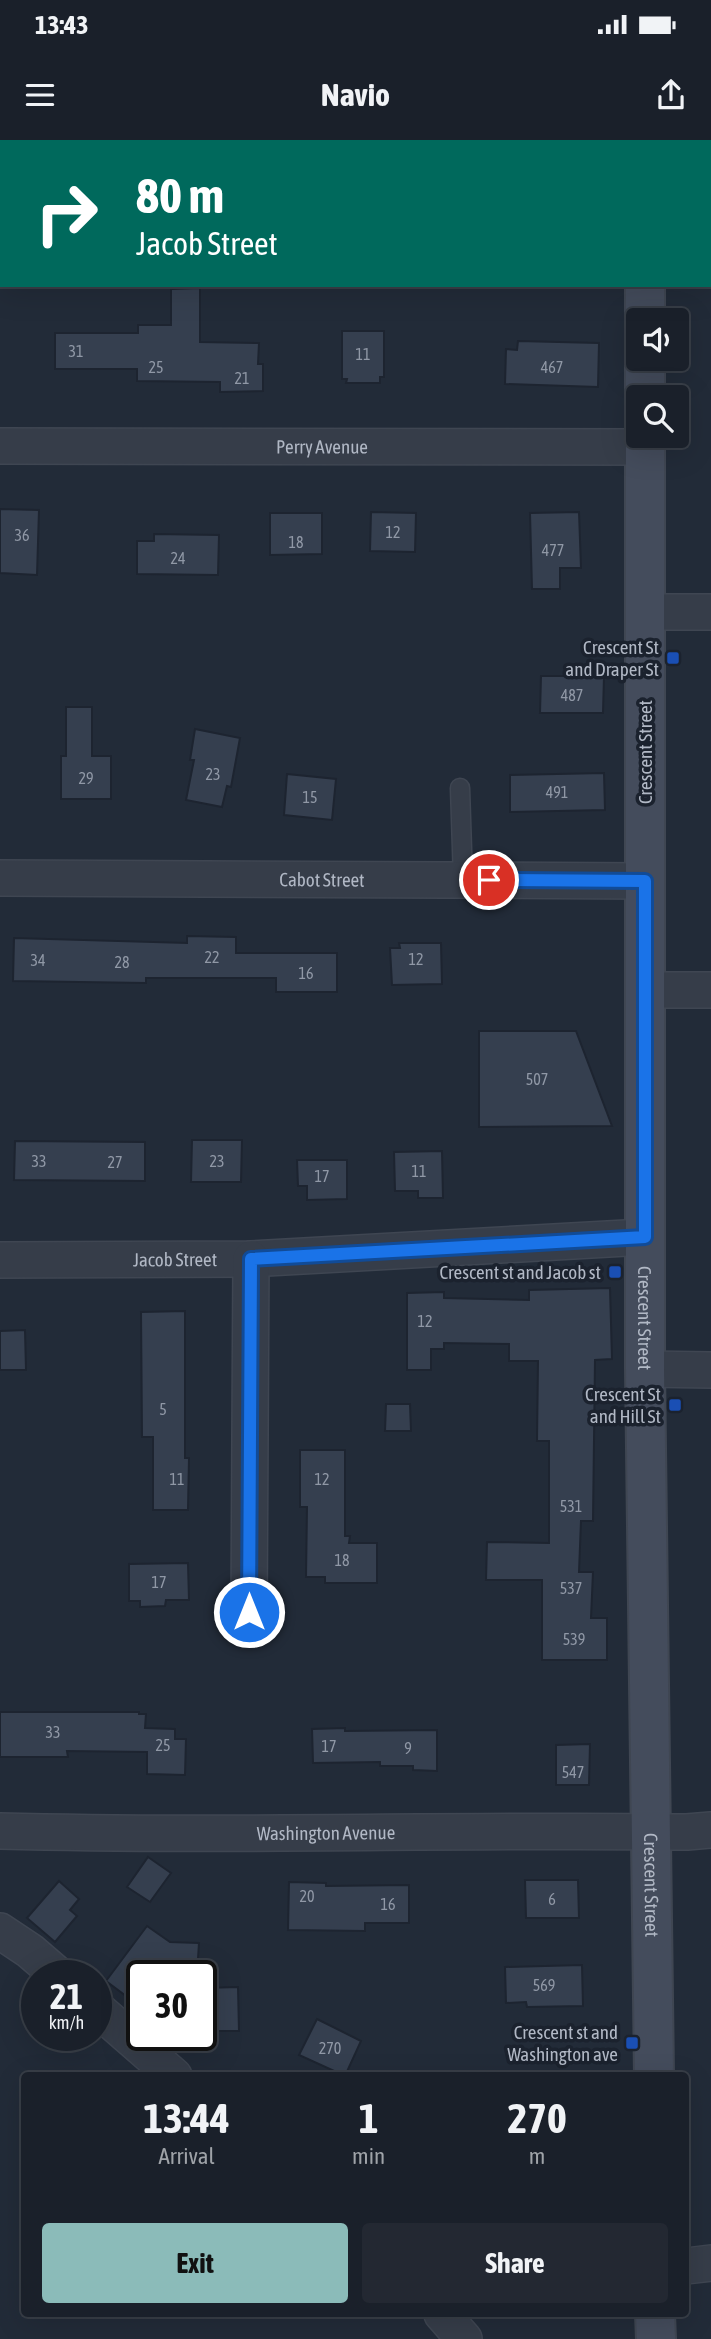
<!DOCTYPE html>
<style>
:root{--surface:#1a202a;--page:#232832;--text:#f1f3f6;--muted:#9fa3a8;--line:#383e47;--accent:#8bbbb9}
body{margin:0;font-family:"Asap Condensed",sans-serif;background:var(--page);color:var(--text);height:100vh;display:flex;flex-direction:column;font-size:26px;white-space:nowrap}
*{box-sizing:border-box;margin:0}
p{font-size:23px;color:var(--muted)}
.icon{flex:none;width:38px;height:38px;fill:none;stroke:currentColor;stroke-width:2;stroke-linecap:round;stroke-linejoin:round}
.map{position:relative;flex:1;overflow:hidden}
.details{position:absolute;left:21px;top:1932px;width:668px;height:245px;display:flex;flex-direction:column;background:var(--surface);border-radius:7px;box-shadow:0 7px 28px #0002,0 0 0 2px var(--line)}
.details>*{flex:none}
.banner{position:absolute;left:0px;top:0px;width:712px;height:147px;box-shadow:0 7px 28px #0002,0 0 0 2px var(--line);background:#00695c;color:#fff;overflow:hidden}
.fabs{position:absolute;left:626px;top:168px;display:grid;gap:14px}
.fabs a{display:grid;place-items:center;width:63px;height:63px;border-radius:7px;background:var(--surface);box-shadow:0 7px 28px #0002,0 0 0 2px var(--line);font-size:35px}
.speed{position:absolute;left:21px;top:1820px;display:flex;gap:14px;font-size:35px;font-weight:700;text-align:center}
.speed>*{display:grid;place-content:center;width:91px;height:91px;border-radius:50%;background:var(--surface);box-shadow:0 7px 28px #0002,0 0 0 2px var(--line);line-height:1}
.speed small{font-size:18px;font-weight:400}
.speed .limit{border:4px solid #111;border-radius:10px;background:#fff;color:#111}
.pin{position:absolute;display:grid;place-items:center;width:60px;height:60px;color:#fff;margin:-30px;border:4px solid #fff;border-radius:50%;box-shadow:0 2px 7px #0007}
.me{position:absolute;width:77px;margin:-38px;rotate:0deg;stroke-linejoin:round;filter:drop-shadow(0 0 5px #0008)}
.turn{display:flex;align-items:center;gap:24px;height:147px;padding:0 21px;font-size:32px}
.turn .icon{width:91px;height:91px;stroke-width:2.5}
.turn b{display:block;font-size:49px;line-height:60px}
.eta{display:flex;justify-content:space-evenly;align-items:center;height:119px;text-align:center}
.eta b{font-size:42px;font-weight:700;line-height:49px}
.button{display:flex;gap:14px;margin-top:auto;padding:14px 21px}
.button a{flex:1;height:80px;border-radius:7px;background:var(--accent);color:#111;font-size:28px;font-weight:700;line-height:80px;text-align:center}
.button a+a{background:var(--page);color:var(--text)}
.status{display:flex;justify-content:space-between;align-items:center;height:49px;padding:0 35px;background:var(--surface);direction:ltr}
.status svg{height:19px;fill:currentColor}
header{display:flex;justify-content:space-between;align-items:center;height:91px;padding:0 21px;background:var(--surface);font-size:32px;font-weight:700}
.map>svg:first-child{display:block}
</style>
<div class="status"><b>13:43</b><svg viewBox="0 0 49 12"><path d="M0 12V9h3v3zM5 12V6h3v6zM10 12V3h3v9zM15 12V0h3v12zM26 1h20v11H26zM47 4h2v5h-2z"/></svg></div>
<header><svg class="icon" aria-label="menu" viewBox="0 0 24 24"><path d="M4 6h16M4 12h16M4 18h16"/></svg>Navio<svg class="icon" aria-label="share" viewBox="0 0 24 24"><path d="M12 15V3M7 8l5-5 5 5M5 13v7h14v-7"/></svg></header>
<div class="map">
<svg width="711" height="2199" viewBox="0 0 711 2199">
<rect width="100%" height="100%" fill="#222b38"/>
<g fill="#353f4f" stroke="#1d2430" stroke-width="2">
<path d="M 200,148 L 200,202 L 259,203 L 258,224 L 263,224 L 263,251 L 220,252 L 220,242 L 137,241 L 137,229 L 55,229 L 55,193 L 138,193 L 138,185 L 171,185 L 171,149 Z"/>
<path d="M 342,191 L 384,191 L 384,237 L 380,237 L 380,243 L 346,243 L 347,239 L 342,239 Z"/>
<path d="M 518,201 L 599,203 L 598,247 L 505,244 L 506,209 L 517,210 Z"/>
<path d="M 0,369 L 39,370 L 37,435 L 0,433 Z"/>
<path d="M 371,372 L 416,373 L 415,412 L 370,411 Z"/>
<path d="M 579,372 L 581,428 L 560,428 L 560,449 L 532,449 L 530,373 Z"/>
<path d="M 270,373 L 322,373 L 322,414 L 270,415 Z"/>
<path d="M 154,394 L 219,395 L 218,435 L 137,434 L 137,401 L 154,401 Z"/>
<path d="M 541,536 L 604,536 L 603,573 L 540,573 Z"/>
<path d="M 66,567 L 92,567 L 92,616 L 111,616 L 111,659 L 61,659 L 61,616 L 66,616 Z"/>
<path d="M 195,589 L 240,598 L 231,647 L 227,646 L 222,667 L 186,660 L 194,620 L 190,620 Z"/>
<path d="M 604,633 L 605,670 L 510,672 L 510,635 Z"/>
<path d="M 287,634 L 336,639 L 332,680 L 284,675 Z"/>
<path d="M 187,796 L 236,797 L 236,813 L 337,813 L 337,852 L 276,852 L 276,838 L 146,838 L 146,843 L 13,841 L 14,798 L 187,803 Z"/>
<path d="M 399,803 L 441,803 L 442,844 L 392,845 L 390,808 L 400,808 Z"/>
<path d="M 479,891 L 576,891 L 612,986 L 479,987 Z"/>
<path d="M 192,1000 L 242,1000 L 241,1042 L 191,1042 Z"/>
<path d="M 15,1001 L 145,1002 L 145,1041 L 14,1040 Z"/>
<path d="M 442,1011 L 443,1058 L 418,1058 L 418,1051 L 395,1051 L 394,1012 Z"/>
<path d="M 297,1020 L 347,1020 L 347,1059 L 307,1060 L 307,1046 L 298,1046 Z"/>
<path d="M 610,1148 L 612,1219 L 595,1220 L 593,1381 L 581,1381 L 579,1432 L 593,1432 L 591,1478 L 607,1478 L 607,1520 L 542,1520 L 542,1440 L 486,1440 L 487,1402 L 549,1403 L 549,1301 L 537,1301 L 538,1221 L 509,1221 L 509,1204 L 444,1203 L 444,1209 L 431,1209 L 431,1230 L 407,1230 L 407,1153 L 444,1152 L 444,1158 L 529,1160 L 529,1150 Z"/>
<path d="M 185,1171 L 185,1318 L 189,1318 L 188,1370 L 153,1370 L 153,1297 L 142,1297 L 141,1172 Z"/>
<path d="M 25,1190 L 26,1230 L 0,1230 L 0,1191 Z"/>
<path d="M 386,1264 L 410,1264 L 411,1291 L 385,1291 Z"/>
<path d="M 300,1310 L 345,1310 L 345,1396 L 350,1396 L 349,1403 L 377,1403 L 377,1443 L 325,1443 L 325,1437 L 306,1437 L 307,1367 L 300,1367 Z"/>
<path d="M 188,1423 L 189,1460 L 166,1460 L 165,1466 L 140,1467 L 140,1461 L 129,1461 L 129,1424 Z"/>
<path d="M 0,1572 L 139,1572 L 139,1574 L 146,1574 L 145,1588 L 175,1589 L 175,1599 L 186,1599 L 185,1635 L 147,1634 L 147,1612 L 67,1611 L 68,1617 L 0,1617 Z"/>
<path d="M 345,1588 L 345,1591 L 437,1590 L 437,1631 L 413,1630 L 413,1626 L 380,1626 L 380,1622 L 313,1623 L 312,1589 Z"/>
<path d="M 590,1604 L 589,1645 L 556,1645 L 556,1605 Z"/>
<path d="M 148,1717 L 171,1733 L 150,1762 L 127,1747 Z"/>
<path d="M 525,1740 L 578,1740 L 579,1778 L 526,1778 Z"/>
<path d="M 59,1741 L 79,1759 L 70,1770 L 77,1776 L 55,1802 L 27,1778 Z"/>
<path d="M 289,1742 L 326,1743 L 326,1746 L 409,1745 L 409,1783 L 365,1783 L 365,1791 L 288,1790 Z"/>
<path d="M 147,1786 L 170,1802 L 199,1803 L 197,1835 L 158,1832 L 155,1836 L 142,1836 L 142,1868 L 106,1841 Z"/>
<path d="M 582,1825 L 583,1866 L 527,1867 L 526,1862 L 506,1863 L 505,1827 Z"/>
<path d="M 238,1847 L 239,1891 L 204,1891 L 203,1848 Z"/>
<path d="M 317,1879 L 361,1901 L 345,1936 L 299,1915 Z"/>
</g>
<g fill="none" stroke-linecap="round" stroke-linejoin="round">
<defs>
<path id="service" d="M 460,648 L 463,740"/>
<g id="minor">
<path d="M 710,109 L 711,109"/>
<path id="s1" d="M 0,306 L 645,307"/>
<path d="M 645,472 L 711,472"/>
<path id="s2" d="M 0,738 L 645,741"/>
<path d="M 645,850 L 711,850"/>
<path id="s3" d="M 0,1120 L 251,1119 L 644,1097"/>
<path d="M 645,1229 L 711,1230"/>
<path d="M 249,1472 L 251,1119"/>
<path id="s4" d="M 0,1691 C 229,1697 458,1689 687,1692 L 711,1690"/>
<path d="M 0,1791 L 30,1811 L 59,1836"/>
<path d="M 96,1868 L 174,1936"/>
<path d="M 686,2126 L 711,2123"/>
<path d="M 442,2174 L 464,2199"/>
</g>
<g id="secondary">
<path d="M 645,0 L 645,2"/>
<path d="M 645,180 L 645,145"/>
<path d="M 645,257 L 645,219"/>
<path id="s5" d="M 645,296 L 645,1229 L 654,1936"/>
<path d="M 655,2174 L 656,2199"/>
</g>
</defs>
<use href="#service" stroke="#3f4652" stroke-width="21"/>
<use href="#minor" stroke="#3f4652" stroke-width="38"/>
<use href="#secondary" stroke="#3f4652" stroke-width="42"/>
<use href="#service" stroke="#363d49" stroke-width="18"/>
<use href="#minor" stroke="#363d49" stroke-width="35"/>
<use href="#secondary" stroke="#444c5c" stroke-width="38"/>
</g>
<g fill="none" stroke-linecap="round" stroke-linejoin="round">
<defs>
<path id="route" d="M 249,1472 L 251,1119 L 645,1097 L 645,741 L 489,740"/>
</defs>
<use href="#route" stroke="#114b97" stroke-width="18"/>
<use href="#route" stroke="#1a73e8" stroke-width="12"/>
</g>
<g fill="#1a4fb4" stroke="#1b222e" stroke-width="2.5">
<rect x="666" y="511" width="14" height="14" rx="3.5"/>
<rect x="608" y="1125" width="14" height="14" rx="3.5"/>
<rect x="668" y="1258" width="14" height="14" rx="3.5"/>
<rect x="625" y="1896" width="14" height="14" rx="3.5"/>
</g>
<g text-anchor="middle" stroke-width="7" stroke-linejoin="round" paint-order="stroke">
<g font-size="16" fill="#9098a6">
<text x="76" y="217">31</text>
<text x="363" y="220">11</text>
<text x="156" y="233">25</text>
<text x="552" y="233">467</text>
<text x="242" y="244">21</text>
<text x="393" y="398">12</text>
<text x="22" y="401">36</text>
<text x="296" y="408">18</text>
<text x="553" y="416">477</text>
<text x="178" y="424">24</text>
<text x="572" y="561">487</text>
<text x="213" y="640">23</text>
<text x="86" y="644">29</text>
<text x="557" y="658">491</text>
<text x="310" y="663">15</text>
<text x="212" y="823">22</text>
<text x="416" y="825">12</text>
<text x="38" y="826">34</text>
<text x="122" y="828">28</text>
<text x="306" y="839">16</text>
<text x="537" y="945">507</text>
<text x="39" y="1027">33</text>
<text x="217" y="1027">23</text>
<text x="115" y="1028">27</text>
<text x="419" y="1037">11</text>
<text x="322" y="1042">17</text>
<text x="425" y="1187">12</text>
<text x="163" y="1275">5</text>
<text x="177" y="1345">11</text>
<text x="322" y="1345">12</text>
<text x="571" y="1372">531</text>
<text x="342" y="1426">18</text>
<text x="159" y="1448">17</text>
<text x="571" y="1454">537</text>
<text x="574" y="1505">539</text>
<text x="53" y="1598">33</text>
<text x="163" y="1611">25</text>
<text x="329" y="1612">17</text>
<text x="408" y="1614">9</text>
<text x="573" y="1638">547</text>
<text x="307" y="1762">20</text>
<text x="552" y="1765">6</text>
<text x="388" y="1770">16</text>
<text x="544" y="1851">569</text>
<text x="330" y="1914">270</text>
</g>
<g font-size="19" fill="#b1b8c5" stroke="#1b222e">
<text dy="7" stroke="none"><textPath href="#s1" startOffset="322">Perry Avenue</textPath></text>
<text transform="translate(645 612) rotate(-90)" y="7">Crescent Street</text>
<text dy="7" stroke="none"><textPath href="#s2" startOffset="322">Cabot Street</textPath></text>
<text dy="7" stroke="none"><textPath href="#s3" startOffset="175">Jacob Street</textPath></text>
<text dy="7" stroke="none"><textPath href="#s5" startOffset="882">Crescent Street</textPath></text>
<text dy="7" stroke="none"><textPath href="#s4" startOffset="326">Washington Avenue</textPath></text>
<text dy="7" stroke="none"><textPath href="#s5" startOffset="1449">Crescent Street</textPath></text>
</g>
<g font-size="19" fill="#b1b8c5" stroke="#1b222e" text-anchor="end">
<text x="659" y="514">Crescent St<tspan x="659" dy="22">and Draper St</tspan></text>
<text x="601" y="1139">Crescent st and Jacob st</text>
<text x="661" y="1261">Crescent St<tspan x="661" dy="22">and Hill St</tspan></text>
<text x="618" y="1899">Crescent st and<tspan x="618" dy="22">Washington ave</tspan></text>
</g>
</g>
</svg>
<div class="fabs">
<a><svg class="icon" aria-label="sound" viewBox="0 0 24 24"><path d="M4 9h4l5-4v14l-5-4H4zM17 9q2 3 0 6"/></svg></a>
<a><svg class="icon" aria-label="search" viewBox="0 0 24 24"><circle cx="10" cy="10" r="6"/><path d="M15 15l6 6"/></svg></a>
</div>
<div class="speed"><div>21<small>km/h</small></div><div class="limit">30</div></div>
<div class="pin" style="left:489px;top:740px;background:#d93025"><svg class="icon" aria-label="arrive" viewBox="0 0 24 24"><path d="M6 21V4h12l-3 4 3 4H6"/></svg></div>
<svg class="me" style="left:249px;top:1472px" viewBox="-20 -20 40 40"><circle r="17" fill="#1a73e8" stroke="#fff" stroke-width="3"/><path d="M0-11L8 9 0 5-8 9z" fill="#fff"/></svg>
<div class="banner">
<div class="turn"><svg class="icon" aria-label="right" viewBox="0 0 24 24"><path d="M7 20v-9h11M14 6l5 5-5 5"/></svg><div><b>80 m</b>Jacob Street</div></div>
</div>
<section class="details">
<div class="eta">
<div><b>13:44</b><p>Arrival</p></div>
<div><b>1</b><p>min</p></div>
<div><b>270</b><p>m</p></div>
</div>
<div class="button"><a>Exit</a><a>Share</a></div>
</section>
</div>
